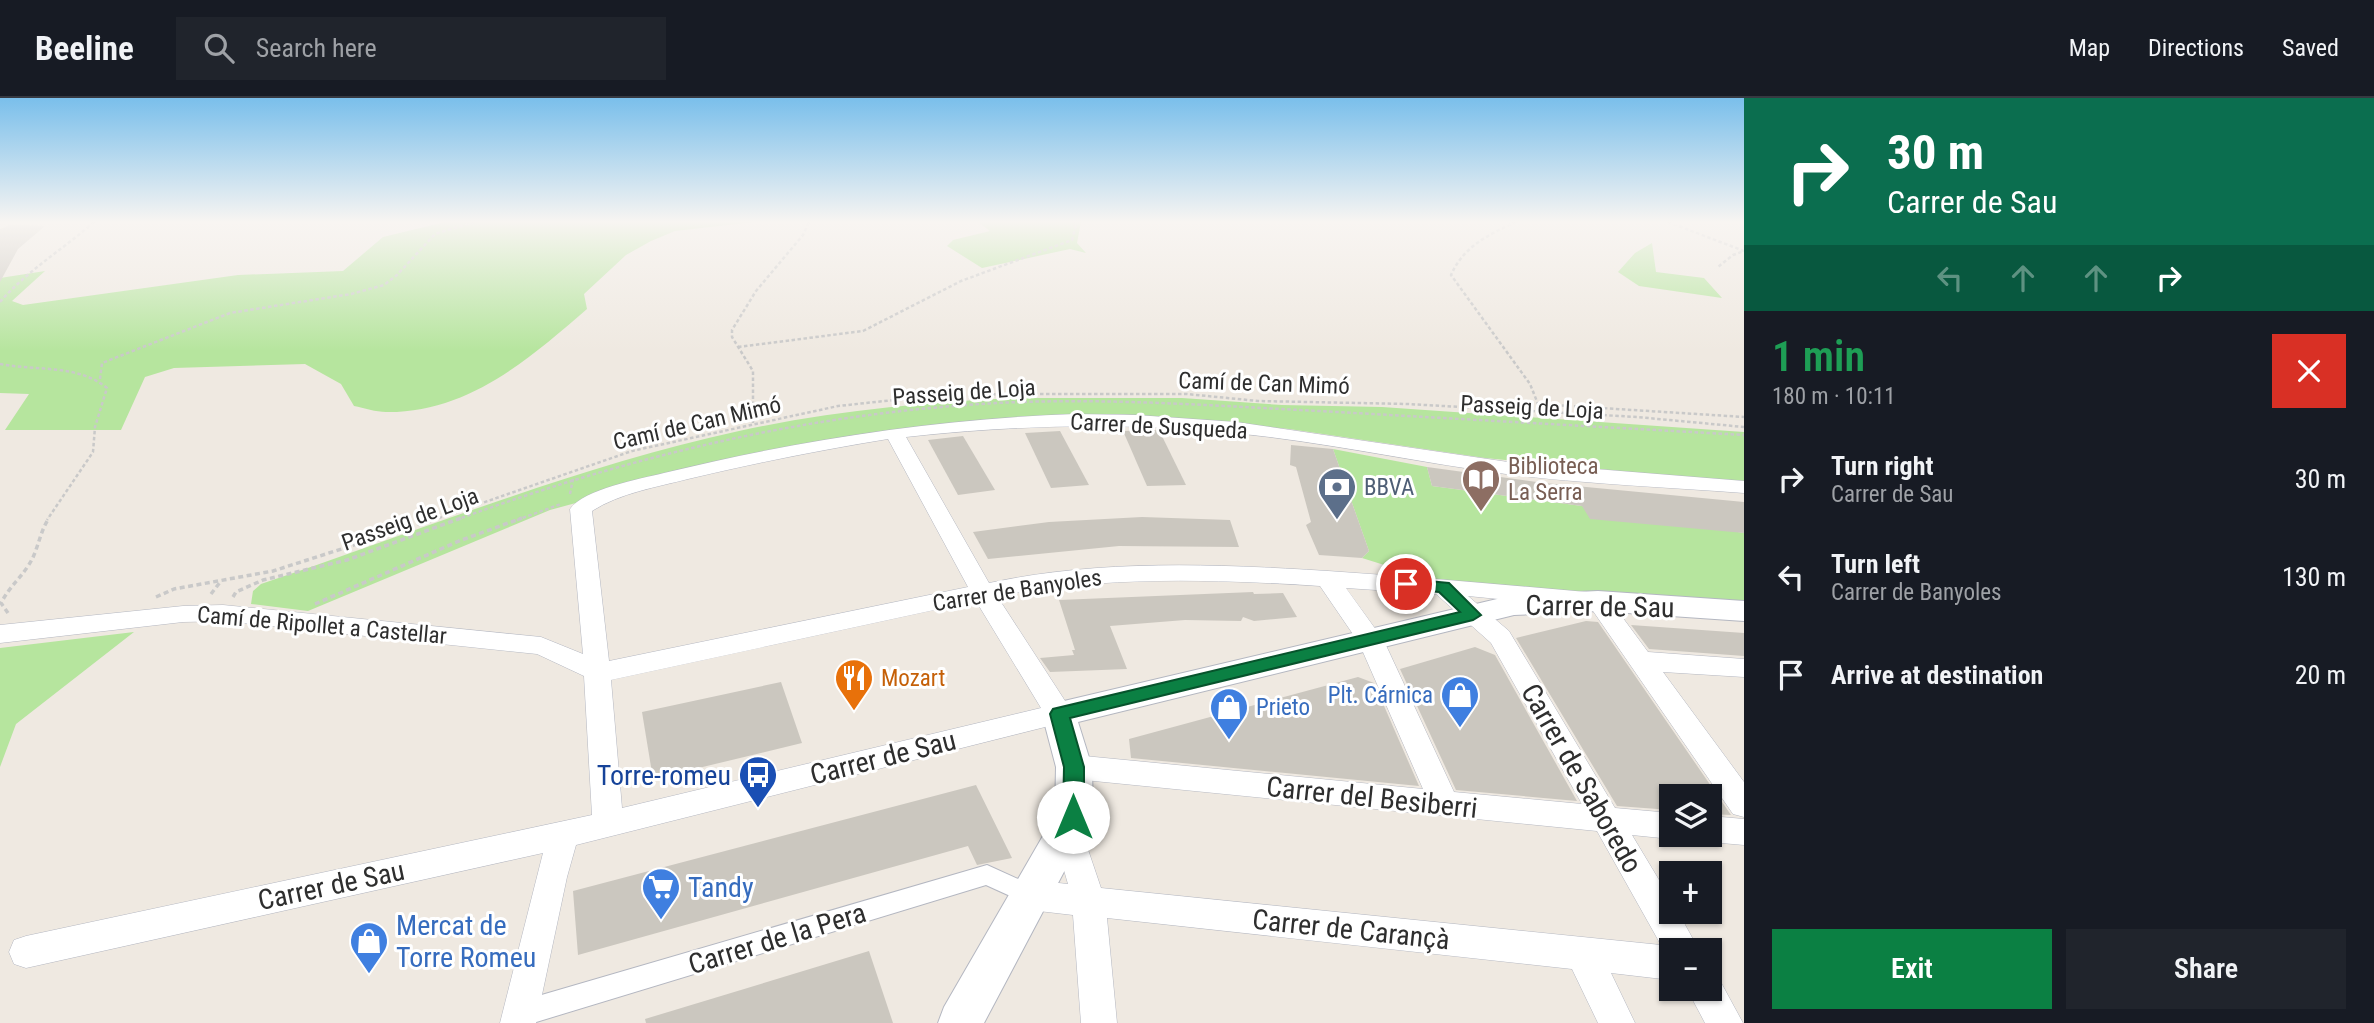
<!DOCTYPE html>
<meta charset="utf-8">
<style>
:root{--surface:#171b24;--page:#20242c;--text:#f1f3f6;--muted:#9ea1a6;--line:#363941;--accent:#0b8043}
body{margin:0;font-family:"Roboto Condensed",sans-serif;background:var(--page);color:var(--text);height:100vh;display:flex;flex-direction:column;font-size:26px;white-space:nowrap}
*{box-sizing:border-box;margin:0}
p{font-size:23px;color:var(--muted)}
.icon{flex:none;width:38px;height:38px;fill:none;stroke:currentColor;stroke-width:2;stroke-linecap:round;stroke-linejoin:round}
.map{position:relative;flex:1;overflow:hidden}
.details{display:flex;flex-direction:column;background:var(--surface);width:630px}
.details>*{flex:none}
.banner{background:#0b6e4f;color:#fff;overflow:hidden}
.controls{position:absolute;left:1659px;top:686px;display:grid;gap:14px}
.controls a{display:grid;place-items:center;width:63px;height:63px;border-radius:0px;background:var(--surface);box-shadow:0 2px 5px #0004;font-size:35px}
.pin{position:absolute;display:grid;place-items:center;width:60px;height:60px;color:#fff;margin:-30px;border:4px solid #fff;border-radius:50%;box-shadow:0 2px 7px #0007}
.me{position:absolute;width:77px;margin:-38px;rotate:0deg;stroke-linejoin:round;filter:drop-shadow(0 0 5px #0008)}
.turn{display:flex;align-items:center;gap:24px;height:147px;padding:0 28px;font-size:32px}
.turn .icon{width:91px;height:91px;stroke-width:2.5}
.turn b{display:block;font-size:49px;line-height:60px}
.lanes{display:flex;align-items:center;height:66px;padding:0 28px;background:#0003;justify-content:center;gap:35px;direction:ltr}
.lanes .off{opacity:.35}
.round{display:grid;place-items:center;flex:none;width:74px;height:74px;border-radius:0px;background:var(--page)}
.summary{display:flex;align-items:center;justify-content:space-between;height:119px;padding:0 28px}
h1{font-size:42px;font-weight:600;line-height:52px;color:#1e9e55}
.cta{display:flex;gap:14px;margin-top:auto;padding:14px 28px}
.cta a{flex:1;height:80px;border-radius:0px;background:var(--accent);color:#fff;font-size:28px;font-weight:600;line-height:80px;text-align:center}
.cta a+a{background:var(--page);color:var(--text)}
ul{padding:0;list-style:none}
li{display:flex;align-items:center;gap:21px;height:98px;padding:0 28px}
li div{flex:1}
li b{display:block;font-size:26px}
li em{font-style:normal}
header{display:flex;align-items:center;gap:42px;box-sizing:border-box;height:98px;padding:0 35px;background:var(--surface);border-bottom:2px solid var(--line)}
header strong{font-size:33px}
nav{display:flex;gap:38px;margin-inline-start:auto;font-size:24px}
.search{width:490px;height:63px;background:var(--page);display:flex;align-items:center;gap:18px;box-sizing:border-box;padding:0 24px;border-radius:0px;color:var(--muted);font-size:26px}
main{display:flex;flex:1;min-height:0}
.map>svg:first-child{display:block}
</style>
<header>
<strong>Beeline</strong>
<div class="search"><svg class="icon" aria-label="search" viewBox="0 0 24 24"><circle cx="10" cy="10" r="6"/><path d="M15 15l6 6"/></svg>Search here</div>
<nav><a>Map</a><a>Directions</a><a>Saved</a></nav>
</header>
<main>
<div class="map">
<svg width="1744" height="925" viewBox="0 0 1744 925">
<rect width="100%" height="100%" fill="#efe9e1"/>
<g fill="#b6e59e">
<path d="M 445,124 L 755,124 L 675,133 L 651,143 L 626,157 L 584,196 L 587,211 C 529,261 468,315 386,314 C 376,314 364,310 354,308 L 341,286 L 305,266 L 174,270 L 145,279 L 121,332 L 5,332 L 29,296 L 0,295 L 0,180 L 45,173 L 12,203 L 23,207 L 238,177 L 343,173 L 383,139 Z"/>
<path d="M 978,124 L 1081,124 L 1077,145 L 1086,155 L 1070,151 L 982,170 L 947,148 L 953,142 L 990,133 Z"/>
<path d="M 1652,145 L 1656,174 L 1704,180 L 1722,200 L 1639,188 L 1618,174 L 1635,155 Z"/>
<path d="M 1017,300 L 1182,300 L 1282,307 L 1382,309 L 1744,334 L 1744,385 L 1485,360 L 1289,331 L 1187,321 L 1117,316 L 1023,319 L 855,337 L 752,357 L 550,412 L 308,513 L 251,506 L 253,493 L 261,486 C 419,433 575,369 739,333 C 831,313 924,304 1017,300 Z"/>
<path d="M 1333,351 L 1427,369 L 1432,388 L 1582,408 L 1744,435 L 1744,507 L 1432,482 L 1362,460 L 1369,453 Z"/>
<path d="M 134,534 L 16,626 L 0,669 L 0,550 Z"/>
</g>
<g fill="#cbc7bf">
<path d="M 10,127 L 45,128 L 18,151 L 0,184 L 0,131 Z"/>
<path d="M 1159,332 L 1186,387 L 1147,388 L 1123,333 Z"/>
<path d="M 1060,333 L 1089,387 L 1051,390 L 1025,335 Z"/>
<path d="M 963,338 L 995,392 L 958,397 L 928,342 Z"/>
<path d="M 1291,347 L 1333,351 L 1369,453 L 1362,460 L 1319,457 L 1306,427 L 1311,424 L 1296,369 L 1290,367 Z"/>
<path d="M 1427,369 L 1544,385 L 1744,404 L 1744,435 L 1590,421 L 1582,408 L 1432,388 Z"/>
<path d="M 1142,419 L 1230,422 L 1239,449 L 1119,448 L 988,461 L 973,434 L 1049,424 Z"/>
<path d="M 1253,494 L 1254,496 L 1283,495 L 1297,519 L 1254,523 L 1243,519 L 1241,523 L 1185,522 L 1110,528 L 1127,571 L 1050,574 L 1040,560 L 1074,557 L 1072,552 L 1075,552 L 1059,502 Z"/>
<path d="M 1586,523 L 1598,524 L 1731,717 L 1710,716 L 1710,698 L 1671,698 L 1671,712 L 1617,708 L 1516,540 Z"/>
<path d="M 1631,527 L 1744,535 L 1744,558 L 1649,551 Z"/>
<path d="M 1475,549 L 1495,557 L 1577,703 L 1456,692 L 1400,571 Z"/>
<path d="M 1358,579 L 1374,585 L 1419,688 L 1131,660 L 1129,641 Z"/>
<path d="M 781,584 L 802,645 L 653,681 L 642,614 Z"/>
<path d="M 976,687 L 1012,760 L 977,767 L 968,748 L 578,857 L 573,793 Z"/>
<path d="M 869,853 L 893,925 L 646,925 L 645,921 Z"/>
</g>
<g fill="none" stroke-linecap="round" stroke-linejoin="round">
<defs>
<path id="pedestrian" d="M 987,767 L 1038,790 L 1041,797 L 1038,804 L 1030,807 L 986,787 L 533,925 L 512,925 L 508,916 L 512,907 L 521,903 Z"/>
<g id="minor">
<path d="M 1075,316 L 1136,317 L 1236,324 L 1508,364 L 1744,383 L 1744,395 C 1665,389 1585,386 1506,376 C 1415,364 1325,344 1234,335 C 1125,324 1016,327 906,339 L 989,485 C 1101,461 1215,466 1328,473 C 1418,479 1508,487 1598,495 L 1606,497 L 1648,554 L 1744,561 L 1744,579 L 1663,574 L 1744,684 L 1744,719 L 1733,716 L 1591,510 L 1468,498 L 1509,533 L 1615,710 L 1671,715 L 1671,737 L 1682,737 L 1671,741 L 1632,737 L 1671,802 L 1671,814 L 1678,814 L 1699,852 L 1671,852 L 1671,882 L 1611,875 L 1635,925 L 1598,925 L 1572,871 L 1107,820 L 1117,925 L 1081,925 L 1073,817 L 1030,812 L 1018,807 L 1014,797 L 1018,787 L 1030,782 L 1068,786 L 1052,731 L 1056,722 L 1067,718 L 1078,722 L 1101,790 L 1661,847 L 1597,733 L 1074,681 L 1064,677 L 1060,669 L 1064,661 L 1074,657 L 1423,691 L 1359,545 L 1320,488 C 1212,481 1104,478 997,498 L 1069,609 L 1073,616 L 1069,623 L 576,747 L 567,779 L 536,925 L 500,925 L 543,755 L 26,870 L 14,866 L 9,854 L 14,842 L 26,838 L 592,717 L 584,578 L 537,556 L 223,523 L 183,524 L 0,545 L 0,527 L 183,508 L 223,507 L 541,539 L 583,556 L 570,411 C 584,391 640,381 664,375 C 800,342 935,321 1075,316 ZM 888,341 L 968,489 L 609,563 L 592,413 C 620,395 657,389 688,381 C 755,365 821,352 888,341 ZM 1346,490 L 1436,496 L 1491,545 L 1582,706 L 1454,694 L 1384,543 ZM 976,503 L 1041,610 L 622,710 L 611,582 Z"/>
<path d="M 1710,718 L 1744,721 L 1744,747 L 1710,744 L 1699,740 L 1697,737 L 1710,737 Z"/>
<path d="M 1710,876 L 1718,879 L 1743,925 L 1705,925 L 1687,891 L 1710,891 Z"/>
</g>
<path id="tertiary" d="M 1598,493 L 1744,503 L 1744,523 L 1598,513 L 1514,517 L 1078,624 L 1092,669 L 1093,719 L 984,925 L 938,925 L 944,909 L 1055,717 L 1056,669 L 1042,616 L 1047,607 L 1514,497 Z"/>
</defs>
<use href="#pedestrian" stroke="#b4b7c1" stroke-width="2"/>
<use href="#minor" stroke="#b4b7c1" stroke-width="1"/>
<use href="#tertiary" stroke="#b4b7c1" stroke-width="2"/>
<g stroke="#c9c9c9" stroke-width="2.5" stroke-dasharray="3.5 2.5" stroke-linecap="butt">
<path d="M 1516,124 C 1489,136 1463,149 1451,177 L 1530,286 L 1538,306"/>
<path d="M 1668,124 L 1744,153 L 1733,157 L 1718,169"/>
<path d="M 0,204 C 28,172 62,152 94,124"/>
<path d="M 738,249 L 863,233 L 961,183 L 1072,142 L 1076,127 L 1073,124"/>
<path d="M 0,266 C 35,273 78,266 107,290 L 95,329 L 93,354 L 47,422"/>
<path d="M 100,281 L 102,265 L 230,215 L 351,196 L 384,187 L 397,177 L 435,136 L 474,124"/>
<path d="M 1538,306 L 1744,319"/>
<path d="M 753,325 L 753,273 L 732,239 L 732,232 L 756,193 L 803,137 L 809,124"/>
<path d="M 570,396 L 573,381"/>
<path d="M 433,422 L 632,353 L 838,308 L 913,300 L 999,296 L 1187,296 L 1258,303 L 1408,306 L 1637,319 L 1744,329"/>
<path d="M 456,422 C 622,361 789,320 966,307 C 1083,298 1201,307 1319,313 C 1461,321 1602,329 1744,337"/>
<path d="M 517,422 L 561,406"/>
</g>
<g stroke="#c9c9c9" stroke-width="3.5" stroke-dasharray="5 3.5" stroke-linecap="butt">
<path d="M 211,496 L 221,483"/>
<path d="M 156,499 L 174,491 L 273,473 L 438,420"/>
<path d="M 233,499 L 236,494 L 263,482 L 347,462 L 461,420"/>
<path d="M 315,506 L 459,443 L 522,420"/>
<path d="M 8,515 L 1,505 C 10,488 19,482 28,468 C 38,454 39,435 49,420"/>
</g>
<use href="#pedestrian" fill="#fff" fill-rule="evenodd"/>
<use href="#minor" fill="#fff" fill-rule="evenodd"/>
<use href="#tertiary" fill="#fff" fill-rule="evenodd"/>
</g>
<linearGradient id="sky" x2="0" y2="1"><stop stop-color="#7abfeb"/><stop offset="0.49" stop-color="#f8f5f2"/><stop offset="1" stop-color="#f8f5f2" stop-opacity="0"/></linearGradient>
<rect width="1744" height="253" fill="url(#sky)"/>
<path fill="#0b8043" stroke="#07532c" stroke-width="2" d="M 1406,481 L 1449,485 L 1481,517 L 1473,522 L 1070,620 L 1084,669 L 1084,719 L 1081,725 L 1073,728 L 1066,725 L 1063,719 L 1064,669 L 1050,616 L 1053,611 L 1460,514 L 1439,494 L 1400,490 L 1397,486 L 1400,483 Z"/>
<defs>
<symbol id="library-pin" viewBox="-11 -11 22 30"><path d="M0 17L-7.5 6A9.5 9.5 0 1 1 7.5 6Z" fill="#8d6e63" stroke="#fff"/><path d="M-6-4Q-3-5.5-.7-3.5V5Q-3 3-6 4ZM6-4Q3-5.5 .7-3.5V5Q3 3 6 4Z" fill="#fff"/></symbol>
<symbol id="bank-pin" viewBox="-11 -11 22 30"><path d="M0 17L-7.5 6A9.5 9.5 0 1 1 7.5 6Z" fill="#5c6f8a" stroke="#fff"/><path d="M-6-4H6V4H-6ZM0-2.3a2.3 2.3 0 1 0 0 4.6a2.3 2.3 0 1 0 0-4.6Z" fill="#fff"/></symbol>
<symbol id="restaurant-pin" viewBox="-11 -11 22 30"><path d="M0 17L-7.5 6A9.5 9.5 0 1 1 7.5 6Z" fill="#e8710a" stroke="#fff"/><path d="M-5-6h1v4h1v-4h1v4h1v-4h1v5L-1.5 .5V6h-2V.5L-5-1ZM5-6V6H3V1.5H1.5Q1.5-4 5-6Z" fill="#fff"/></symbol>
<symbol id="shop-pin" viewBox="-11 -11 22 30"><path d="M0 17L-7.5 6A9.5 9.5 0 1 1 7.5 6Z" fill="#3f7fe0" stroke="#fff"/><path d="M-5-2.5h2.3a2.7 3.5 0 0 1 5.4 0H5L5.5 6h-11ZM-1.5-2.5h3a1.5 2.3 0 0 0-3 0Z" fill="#fff"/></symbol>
<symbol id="bus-pin" viewBox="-11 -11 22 30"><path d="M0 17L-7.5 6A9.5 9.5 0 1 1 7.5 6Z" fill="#1a4fb4" stroke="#fff"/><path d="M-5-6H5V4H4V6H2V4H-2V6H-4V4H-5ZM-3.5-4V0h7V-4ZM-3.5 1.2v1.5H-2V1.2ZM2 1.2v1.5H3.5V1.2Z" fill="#fff"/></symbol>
<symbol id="supermarket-pin" viewBox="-11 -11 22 30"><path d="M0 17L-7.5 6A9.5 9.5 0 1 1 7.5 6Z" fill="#3f7fe0" stroke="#fff"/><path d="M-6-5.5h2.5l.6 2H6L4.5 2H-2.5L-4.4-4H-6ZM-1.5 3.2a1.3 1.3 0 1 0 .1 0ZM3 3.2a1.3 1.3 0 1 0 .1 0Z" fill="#fff"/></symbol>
</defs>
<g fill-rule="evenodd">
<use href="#library-pin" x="1459" y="359" width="44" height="60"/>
<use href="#bank-pin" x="1315" y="367" width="44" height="60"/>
<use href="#restaurant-pin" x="832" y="558" width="44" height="60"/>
<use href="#shop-pin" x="1438" y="575" width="44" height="60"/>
<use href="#shop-pin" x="1207" y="587" width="44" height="60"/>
<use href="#bus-pin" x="736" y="655" width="44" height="60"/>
<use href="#supermarket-pin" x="639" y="767" width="44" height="60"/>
<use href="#shop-pin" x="347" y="821" width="44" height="60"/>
</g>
<g text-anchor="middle" stroke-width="6" stroke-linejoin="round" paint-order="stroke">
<g font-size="23" fill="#2e2e2e" stroke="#fff">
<text transform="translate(1264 285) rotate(2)" y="8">Camí de Can Mimó</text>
<text transform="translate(964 294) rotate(-4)" y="8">Passeig de Loja</text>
<text transform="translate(1532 309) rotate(3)" y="8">Passeig de Loja</text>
<text transform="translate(697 325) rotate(-13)" y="8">Camí de Can Mimó</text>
<text transform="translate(1159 328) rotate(3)" y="8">Carrer de Susqueda</text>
<text transform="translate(410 421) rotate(-20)" y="8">Passeig de Loja</text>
<text transform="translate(1017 492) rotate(-9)" y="8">Carrer de Banyoles</text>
<text transform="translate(322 527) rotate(5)" y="8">Camí de Ripollet a Castellar</text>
</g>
<g font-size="23" fill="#785e54" stroke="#fff" text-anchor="start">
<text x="1508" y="376">Biblioteca<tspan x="1508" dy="26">La Serra</tspan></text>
</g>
<g font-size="23" fill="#4e5e75" stroke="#fff" text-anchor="start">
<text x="1364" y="397">BBVA</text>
</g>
<g font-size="23" fill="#c56008" stroke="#fff" text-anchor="start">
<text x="881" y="588">Mozart</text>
</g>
<g font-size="23" fill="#366cbe" stroke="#fff" text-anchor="end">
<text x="1433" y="605">Plt. Cárnica</text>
<text x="1256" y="617" text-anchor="start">Prieto</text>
</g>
<g font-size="28" fill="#2e2e2e" stroke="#fff">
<text transform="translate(1600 508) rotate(1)" y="10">Carrer de Sau</text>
<text transform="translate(883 659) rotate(-14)" y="10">Carrer de Sau</text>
<text transform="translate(1582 680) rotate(60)" y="10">Carrer de Saboredo</text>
<text transform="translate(1372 699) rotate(6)" y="10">Carrer del Besiberri</text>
<text transform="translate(331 787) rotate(-12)" y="10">Carrer de Sau</text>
<text transform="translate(1351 831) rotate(6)" y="10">Carrer de Carançà</text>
<text transform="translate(777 840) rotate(-17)" y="10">Carrer de la Pera</text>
</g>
<g font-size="28" fill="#164399" stroke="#fff" text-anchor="end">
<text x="731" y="687">Torre-romeu</text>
</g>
<g font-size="28" fill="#366cbe" stroke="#fff" text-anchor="start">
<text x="688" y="799">Tandy</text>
<text x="396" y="837">Mercat de<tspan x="396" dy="32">Torre Romeu</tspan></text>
</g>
</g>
</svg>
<div class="controls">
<a><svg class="icon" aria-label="layers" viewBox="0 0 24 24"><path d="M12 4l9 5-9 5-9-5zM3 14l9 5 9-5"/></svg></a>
<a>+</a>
<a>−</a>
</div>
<div class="pin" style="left:1406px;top:486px;background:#d93025"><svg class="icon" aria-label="arrive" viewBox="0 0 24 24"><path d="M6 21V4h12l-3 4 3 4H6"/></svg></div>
<svg class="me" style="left:1073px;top:719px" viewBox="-20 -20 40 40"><circle r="19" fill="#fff"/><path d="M0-13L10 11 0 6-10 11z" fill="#0b8043"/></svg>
</div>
<section class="details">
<div class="banner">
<div class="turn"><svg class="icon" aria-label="right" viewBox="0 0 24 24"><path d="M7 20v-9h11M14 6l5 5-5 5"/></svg><div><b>30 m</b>Carrer de Sau</div></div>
<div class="lanes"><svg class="icon off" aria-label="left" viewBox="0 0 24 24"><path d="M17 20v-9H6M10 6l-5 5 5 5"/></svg><svg class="icon off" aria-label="ahead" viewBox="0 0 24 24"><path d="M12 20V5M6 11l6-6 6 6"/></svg><svg class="icon off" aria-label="ahead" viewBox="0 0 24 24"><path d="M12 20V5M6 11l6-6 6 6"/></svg><svg class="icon" aria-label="right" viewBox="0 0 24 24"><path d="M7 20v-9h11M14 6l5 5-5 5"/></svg></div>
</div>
<div class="summary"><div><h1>1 min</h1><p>180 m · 10:11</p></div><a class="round" style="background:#d93025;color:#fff"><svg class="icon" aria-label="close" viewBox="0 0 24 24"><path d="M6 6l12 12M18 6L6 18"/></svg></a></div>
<ul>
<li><svg class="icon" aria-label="right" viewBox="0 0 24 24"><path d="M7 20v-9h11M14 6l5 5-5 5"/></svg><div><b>Turn right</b><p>Carrer de Sau</p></div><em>30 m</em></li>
<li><svg class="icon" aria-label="left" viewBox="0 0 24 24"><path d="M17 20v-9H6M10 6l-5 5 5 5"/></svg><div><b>Turn left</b><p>Carrer de Banyoles</p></div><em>130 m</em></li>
<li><svg class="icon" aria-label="arrive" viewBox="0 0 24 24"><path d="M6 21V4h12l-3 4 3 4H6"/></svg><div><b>Arrive at destination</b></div><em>20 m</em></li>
</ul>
<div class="cta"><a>Exit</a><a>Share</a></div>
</section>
</main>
